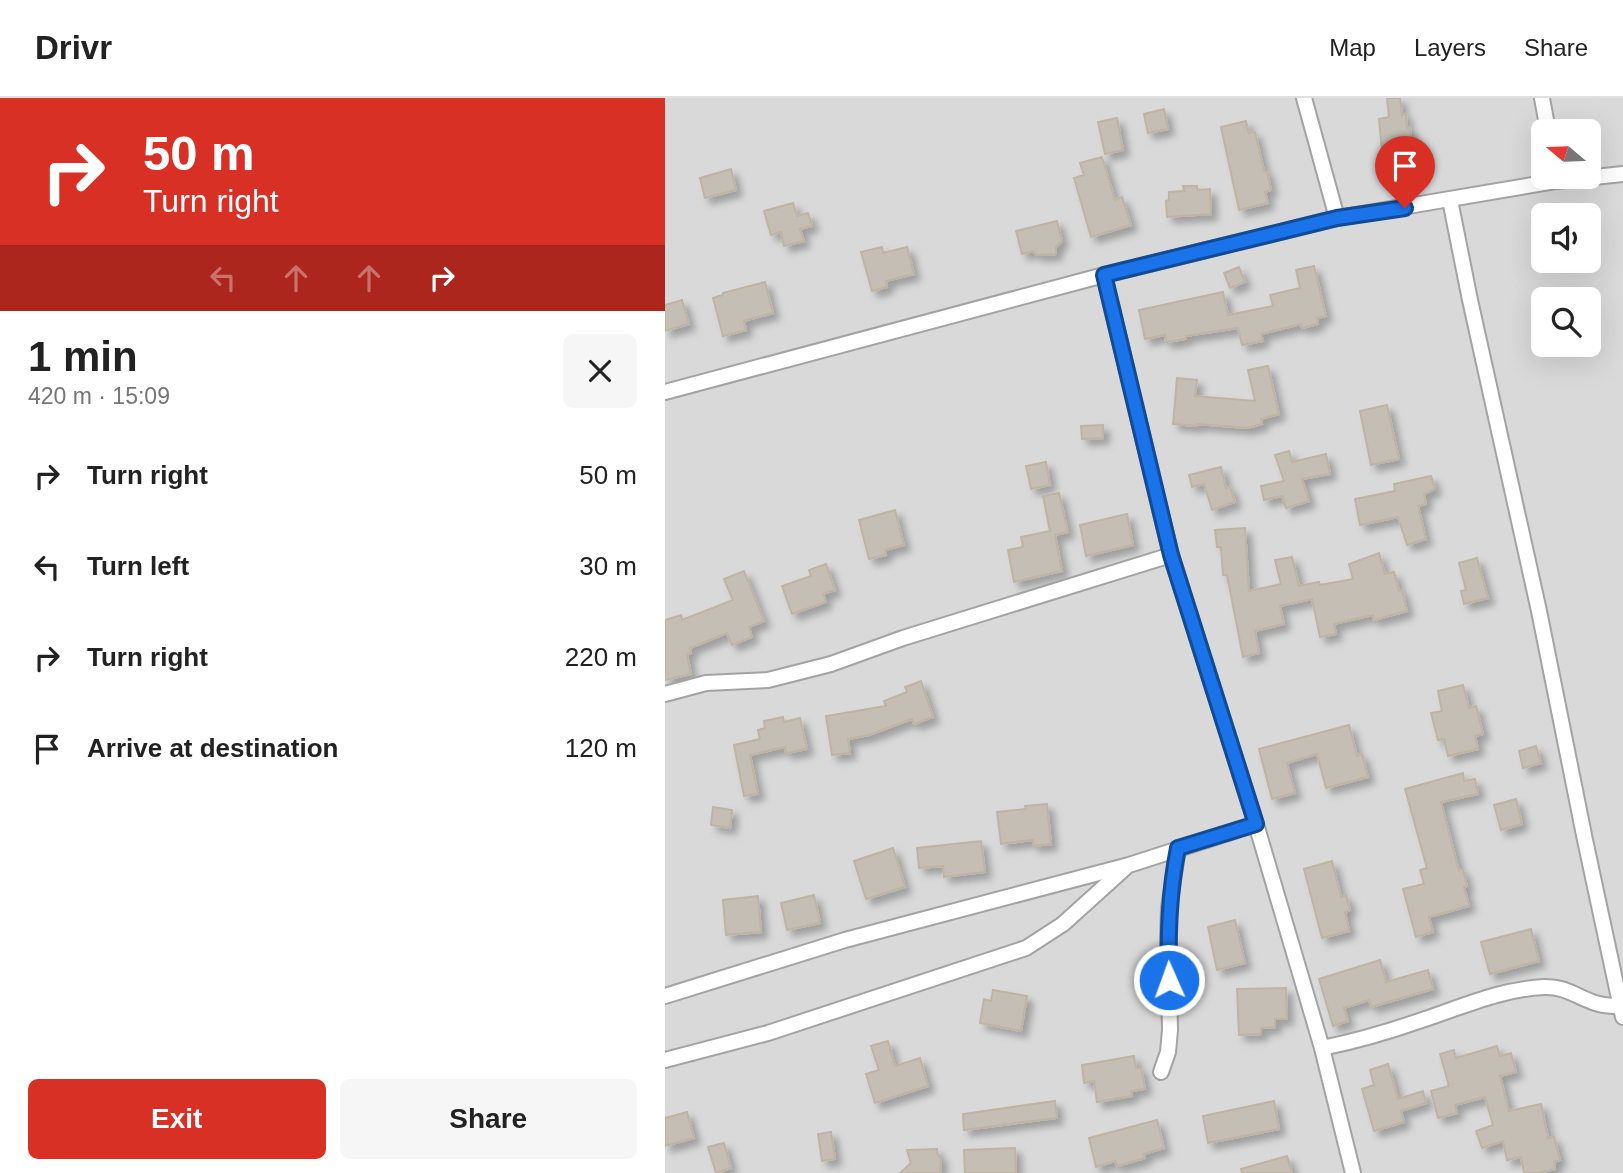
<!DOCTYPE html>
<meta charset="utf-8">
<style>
:root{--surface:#fff;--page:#f6f6f6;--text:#222;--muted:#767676;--line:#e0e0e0;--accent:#d93025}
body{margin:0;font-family:Arial,sans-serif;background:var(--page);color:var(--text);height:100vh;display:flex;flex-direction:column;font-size:26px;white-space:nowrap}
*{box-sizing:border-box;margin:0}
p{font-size:23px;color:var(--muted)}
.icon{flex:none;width:38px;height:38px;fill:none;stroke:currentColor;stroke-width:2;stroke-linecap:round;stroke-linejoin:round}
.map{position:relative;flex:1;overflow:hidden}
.side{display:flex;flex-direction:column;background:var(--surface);width:665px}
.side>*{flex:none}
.hud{background:#d93025;color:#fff;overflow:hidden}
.needle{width:46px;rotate:289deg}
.tools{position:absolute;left:866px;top:21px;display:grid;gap:14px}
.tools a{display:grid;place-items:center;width:70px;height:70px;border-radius:10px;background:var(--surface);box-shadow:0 7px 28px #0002;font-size:35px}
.pin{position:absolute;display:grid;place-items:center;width:60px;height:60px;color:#fff;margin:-72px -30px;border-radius:50% 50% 50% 0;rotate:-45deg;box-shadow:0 0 7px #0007}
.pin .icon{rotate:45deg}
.me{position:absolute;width:77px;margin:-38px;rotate:358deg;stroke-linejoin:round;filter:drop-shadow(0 0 5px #0008)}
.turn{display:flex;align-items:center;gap:24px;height:147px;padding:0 28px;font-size:32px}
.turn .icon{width:91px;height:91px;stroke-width:2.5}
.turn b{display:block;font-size:49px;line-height:60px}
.lanes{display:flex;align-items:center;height:66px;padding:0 28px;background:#0003;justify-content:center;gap:35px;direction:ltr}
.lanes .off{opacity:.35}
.round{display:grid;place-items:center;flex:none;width:74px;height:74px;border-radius:10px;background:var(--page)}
.summary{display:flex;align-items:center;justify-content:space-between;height:119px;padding:0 28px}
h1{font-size:42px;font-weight:700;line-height:52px}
.action{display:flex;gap:14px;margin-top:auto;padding:14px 28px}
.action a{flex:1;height:80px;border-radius:10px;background:var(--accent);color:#fff;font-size:28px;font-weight:700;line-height:80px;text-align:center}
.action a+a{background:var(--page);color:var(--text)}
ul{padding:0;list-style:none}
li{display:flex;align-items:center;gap:21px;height:91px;padding:0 28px}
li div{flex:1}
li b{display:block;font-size:26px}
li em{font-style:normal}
header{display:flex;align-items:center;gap:42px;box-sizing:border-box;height:98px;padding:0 35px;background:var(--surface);border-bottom:2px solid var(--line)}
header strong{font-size:33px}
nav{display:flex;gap:38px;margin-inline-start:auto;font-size:24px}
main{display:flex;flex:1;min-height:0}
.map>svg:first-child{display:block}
</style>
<header>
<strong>Drivr</strong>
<nav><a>Map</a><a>Layers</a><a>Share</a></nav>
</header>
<main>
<section class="side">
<div class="hud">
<div class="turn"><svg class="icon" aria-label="right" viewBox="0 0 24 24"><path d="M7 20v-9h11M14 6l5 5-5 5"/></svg><div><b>50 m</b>Turn right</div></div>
<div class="lanes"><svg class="icon off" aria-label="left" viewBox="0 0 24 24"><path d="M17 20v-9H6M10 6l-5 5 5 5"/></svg><svg class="icon off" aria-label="ahead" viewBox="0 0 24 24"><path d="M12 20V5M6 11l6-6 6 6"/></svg><svg class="icon off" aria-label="ahead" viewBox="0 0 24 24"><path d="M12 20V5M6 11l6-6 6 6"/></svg><svg class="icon" aria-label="right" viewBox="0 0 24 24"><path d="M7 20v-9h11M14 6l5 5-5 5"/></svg></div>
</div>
<div class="summary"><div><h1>1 min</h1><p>420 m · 15:09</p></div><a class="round"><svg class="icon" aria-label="close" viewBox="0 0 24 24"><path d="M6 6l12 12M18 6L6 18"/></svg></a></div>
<ul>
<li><svg class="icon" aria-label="right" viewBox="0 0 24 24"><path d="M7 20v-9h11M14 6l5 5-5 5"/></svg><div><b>Turn right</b></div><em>50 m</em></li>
<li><svg class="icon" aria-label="left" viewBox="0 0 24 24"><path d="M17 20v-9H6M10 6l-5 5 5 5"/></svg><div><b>Turn left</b></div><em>30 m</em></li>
<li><svg class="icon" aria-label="right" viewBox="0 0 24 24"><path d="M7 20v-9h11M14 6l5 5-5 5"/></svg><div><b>Turn right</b></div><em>220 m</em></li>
<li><svg class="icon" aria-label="arrive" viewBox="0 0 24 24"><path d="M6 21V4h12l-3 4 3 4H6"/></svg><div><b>Arrive at destination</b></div><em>120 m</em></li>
</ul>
<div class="action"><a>Exit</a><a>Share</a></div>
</section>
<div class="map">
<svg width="958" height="1075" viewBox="0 0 958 1075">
<defs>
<filter id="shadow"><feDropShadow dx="6" dy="6" stdDeviation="3.5" flood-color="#0004"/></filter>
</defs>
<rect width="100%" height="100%" fill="#eeebe1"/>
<path fill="#dad9d9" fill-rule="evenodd" d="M 0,0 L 958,0 L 958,1075 L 0,1075 ZM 878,33 L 924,33 L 924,79 L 878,79 ZM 878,117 L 924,117 L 924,163 L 878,163 ZM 878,201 L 924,201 L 924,247 L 878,247 Z"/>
<g fill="#c5beb4" stroke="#bfb3a3" stroke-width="2" filter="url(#shadow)">
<path d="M 722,0 L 735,0 L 737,17 L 741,16 L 742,30 L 745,29 L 748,63 L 729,65 L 727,50 L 717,52 L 714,21 L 724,19 Z"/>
<path d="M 499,11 L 503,31 L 483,35 L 479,16 Z"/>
<path d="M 452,20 L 458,52 L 440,56 L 433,24 Z"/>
<path d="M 581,23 L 584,35 L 590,34 L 599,73 L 602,73 L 606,92 L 600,94 L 603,105 L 574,112 L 556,29 Z"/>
<path d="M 437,59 L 450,102 L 457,99 L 466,127 L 426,139 L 409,80 L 419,77 L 415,65 Z"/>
<path d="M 66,71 L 71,92 L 40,100 L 35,80 Z"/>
<path d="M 518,88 L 532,88 L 532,92 L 545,91 L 546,116 L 502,119 L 501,103 L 504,102 L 504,94 L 519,93 Z"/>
<path d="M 128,105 L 132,118 L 143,115 L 147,128 L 135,131 L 139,143 L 119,148 L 116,134 L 106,137 L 99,113 Z"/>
<path d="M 392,123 L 397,143 L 391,149 L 391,156 L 372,157 L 368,153 L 357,156 L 351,133 Z"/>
<path d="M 217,149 L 218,155 L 242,149 L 249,176 L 221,183 L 222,189 L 207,193 L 196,154 Z"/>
<path d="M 649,168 L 661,218 L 652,220 L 653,226 L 637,230 L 636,226 L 596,236 L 598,243 L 577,247 L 573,230 L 521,238 L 521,241 L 501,244 L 500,237 L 480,241 L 474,212 L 558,194 L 563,217 L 608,208 L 605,197 L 635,190 L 631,172 Z"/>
<path d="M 574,169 L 580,184 L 565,190 L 559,175 Z"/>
<path d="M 100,184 L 108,215 L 79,223 L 81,232 L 58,238 L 48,200 L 58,197 L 58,195 Z"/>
<path d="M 17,202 L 24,226 L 0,233 L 0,207 Z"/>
<path d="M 603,268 L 614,316 L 596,321 L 597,326 L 582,330 L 532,326 L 532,328 L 508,326 L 512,280 L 532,282 L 530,298 L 590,303 L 583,272 Z"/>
<path d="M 722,307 L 734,361 L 706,367 L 695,313 Z"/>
<path d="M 438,327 L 438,340 L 417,341 L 416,328 Z"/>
<path d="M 624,353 L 627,364 L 661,356 L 665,376 L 637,381 L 644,403 L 621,410 L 617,398 L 599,402 L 596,388 L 619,383 L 610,357 Z"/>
<path d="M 381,364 L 385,387 L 366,391 L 361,368 Z"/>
<path d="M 556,369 L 561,390 L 565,389 L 570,404 L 547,412 L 539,386 L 527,389 L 524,377 Z"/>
<path d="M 766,378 L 770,391 L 759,396 L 761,406 L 753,408 L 761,441 L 742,447 L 733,419 L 695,427 L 690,401 L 730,393 L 729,386 Z"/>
<path d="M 394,395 L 403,434 L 390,437 L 397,473 L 349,484 L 343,452 L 358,449 L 356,439 L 385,433 L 378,398 Z"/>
<path d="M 230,412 L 239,447 L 220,452 L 221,457 L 204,461 L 194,422 Z"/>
<path d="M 462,416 L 468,447 L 421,458 L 415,427 Z"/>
<path d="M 580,430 L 584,493 L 616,486 L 610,462 L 627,459 L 634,488 L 654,484 L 655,487 L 688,481 L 684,466 L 714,455 L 720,476 L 729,474 L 734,493 L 737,492 L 742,513 L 709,522 L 708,517 L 669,526 L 671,536 L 655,539 L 647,501 L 615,508 L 619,526 L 590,533 L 594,555 L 578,559 L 562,477 L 558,477 L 556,449 L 552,449 L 550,432 Z"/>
<path d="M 812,460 L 823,500 L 799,506 L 796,493 L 801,492 L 794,465 Z"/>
<path d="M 161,466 L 170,492 L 158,496 L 161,504 L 127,516 L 117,488 L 146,478 L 144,472 Z"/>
<path d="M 79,473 L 99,523 L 84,529 L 87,539 L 67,547 L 62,535 L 25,550 L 26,555 L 22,556 L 26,576 L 0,582 L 0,522 L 16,517 L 17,522 L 68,502 L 59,481 Z"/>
<path d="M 256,583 L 268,619 L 249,626 L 247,621 L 204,637 L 183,641 L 185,655 L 167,657 L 161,618 L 221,608 L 219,603 L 242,594 L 240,589 Z"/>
<path d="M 798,587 L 804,610 L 811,608 L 818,636 L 810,638 L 813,651 L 783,658 L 779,641 L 773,642 L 766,615 L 777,613 L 773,593 Z"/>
<path d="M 118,619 L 119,624 L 135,620 L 142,651 L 121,655 L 120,649 L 85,657 L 93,696 L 79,698 L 69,647 L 95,641 L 93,632 L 100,630 L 99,623 Z"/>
<path d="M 684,627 L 692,658 L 697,656 L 703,679 L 661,690 L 652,656 L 622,665 L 630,695 L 607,701 L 594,651 Z"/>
<path d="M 871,648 L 876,665 L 858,670 L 854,653 Z"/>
<path d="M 798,675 L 799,683 L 810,681 L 813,696 L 776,704 L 794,773 L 798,772 L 802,788 L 799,789 L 804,808 L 764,819 L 768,834 L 751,839 L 738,791 L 759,786 L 755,772 L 762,770 L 740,691 Z"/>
<path d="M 851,701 L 857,726 L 836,732 L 829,707 Z"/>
<path d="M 382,706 L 386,746 L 368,748 L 368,742 L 336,746 L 332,714 L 361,711 L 360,708 Z"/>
<path d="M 48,709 L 67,712 L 65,730 L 46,727 Z"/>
<path d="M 316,743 L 320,774 L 279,779 L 278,768 L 254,770 L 252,750 Z"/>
<path d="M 228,750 L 240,789 L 201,801 L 189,763 Z"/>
<path d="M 667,763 L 676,799 L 681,797 L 685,812 L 680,814 L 684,833 L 657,840 L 639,771 Z"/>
<path d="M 149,797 L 155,825 L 122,832 L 116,805 Z"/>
<path d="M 93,798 L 96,834 L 61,837 L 58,802 Z"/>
<path d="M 570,822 L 580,865 L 552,872 L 543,829 Z"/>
<path d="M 866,831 L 874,863 L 825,876 L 816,844 Z"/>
<path d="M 715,862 L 721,884 L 763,872 L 768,891 L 706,909 L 704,902 L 679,910 L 683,923 L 668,928 L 654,881 Z"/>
<path d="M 621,890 L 622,921 L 610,921 L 610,929 L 596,930 L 596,936 L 574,937 L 572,891 Z"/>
<path d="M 328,892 L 362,898 L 356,933 L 315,925 L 319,901 L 326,903 Z"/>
<path d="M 223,943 L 230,968 L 255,960 L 263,988 L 210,1005 L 201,976 L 214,972 L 206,948 Z"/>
<path d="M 832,948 L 835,958 L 846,955 L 851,974 L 835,978 L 844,1013 L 876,1006 L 883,1040 L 889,1039 L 895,1062 L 889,1064 L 890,1071 L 873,1075 L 859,1075 L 856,1059 L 842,1062 L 838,1043 L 817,1050 L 811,1033 L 828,1027 L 820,999 L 790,1007 L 792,1015 L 773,1020 L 766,993 L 784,988 L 775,956 L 789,952 L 791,960 Z"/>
<path d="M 469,958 L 471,970 L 476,970 L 480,991 L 466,993 L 467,998 L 432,1004 L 429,983 L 419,985 L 417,967 Z"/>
<path d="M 723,966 L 733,1001 L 758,993 L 761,1005 L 736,1013 L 739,1024 L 709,1033 L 697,991 L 709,987 L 705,972 Z"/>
<path d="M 390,1003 L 392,1020 L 299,1032 L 298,1016 Z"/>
<path d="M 609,1003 L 614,1031 L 543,1045 L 538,1018 Z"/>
<path d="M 22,1014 L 29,1040 L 0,1048 L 0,1020 Z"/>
<path d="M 492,1022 L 499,1050 L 479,1056 L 480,1060 L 452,1068 L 450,1063 L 431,1069 L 424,1040 Z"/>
<path d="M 166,1034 L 170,1061 L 157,1063 L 153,1036 Z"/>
<path d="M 59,1045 L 66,1070 L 51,1075 L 43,1049 Z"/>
<path d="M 350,1050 L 351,1075 L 300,1075 L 299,1052 Z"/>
<path d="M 272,1051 L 272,1055 L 276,1061 L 275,1075 L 235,1075 L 246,1065 L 242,1052 Z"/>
<path d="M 622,1058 L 627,1075 L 577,1075 L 576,1071 Z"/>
</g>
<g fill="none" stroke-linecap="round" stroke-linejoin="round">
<defs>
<g id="minor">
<path d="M 639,0 L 672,120"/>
<path d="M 877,0 L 883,33"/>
<path d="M 785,102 L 805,202 L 874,513 L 920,742 L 958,919"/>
<path d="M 439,177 L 506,457 L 591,726 L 657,950 L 688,1075"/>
<path d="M 0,294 L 439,177 L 672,120 L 891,83 L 958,76"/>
<path d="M 0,596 L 41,585 L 103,582 L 166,566 L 238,540 L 506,457"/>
<path d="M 0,898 L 180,842 L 464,767 L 591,726"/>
<path d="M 657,950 C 692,943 726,933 760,921 C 799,908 837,891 879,889 C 902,888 914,901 934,906 C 941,908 949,908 956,908"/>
<path d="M 0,962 L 103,935 L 361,850 L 398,826 L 460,770"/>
<path d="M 496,974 L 503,954 L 505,932 L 503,840 L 504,810 L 513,750"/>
</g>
</defs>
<use href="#minor" stroke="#a3a3a3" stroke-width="18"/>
<use href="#minor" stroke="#fff" stroke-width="14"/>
</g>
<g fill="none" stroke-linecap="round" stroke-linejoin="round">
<defs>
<path id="route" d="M 504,882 C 503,837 504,795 513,750 L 591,726 L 506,457 L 439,177 L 672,120 L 740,110"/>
</defs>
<use href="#route" stroke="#114b97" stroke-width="18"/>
<use href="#route" stroke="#1a73e8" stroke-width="12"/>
</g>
</svg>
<div class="tools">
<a><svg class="needle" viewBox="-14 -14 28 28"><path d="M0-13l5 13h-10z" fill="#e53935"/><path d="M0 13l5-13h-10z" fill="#767676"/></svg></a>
<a><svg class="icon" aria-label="sound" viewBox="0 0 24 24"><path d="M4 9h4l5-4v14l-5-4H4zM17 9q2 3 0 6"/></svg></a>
<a><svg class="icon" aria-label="search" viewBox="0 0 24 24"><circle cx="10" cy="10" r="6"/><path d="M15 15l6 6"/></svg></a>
</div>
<div class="pin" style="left:740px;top:110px;background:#d93025"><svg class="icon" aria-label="arrive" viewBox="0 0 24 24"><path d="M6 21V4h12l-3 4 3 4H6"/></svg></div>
<svg class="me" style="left:504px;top:882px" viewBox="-20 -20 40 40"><circle r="17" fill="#1a73e8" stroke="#fff" stroke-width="3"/><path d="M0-11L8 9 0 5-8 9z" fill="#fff"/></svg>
</div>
</main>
